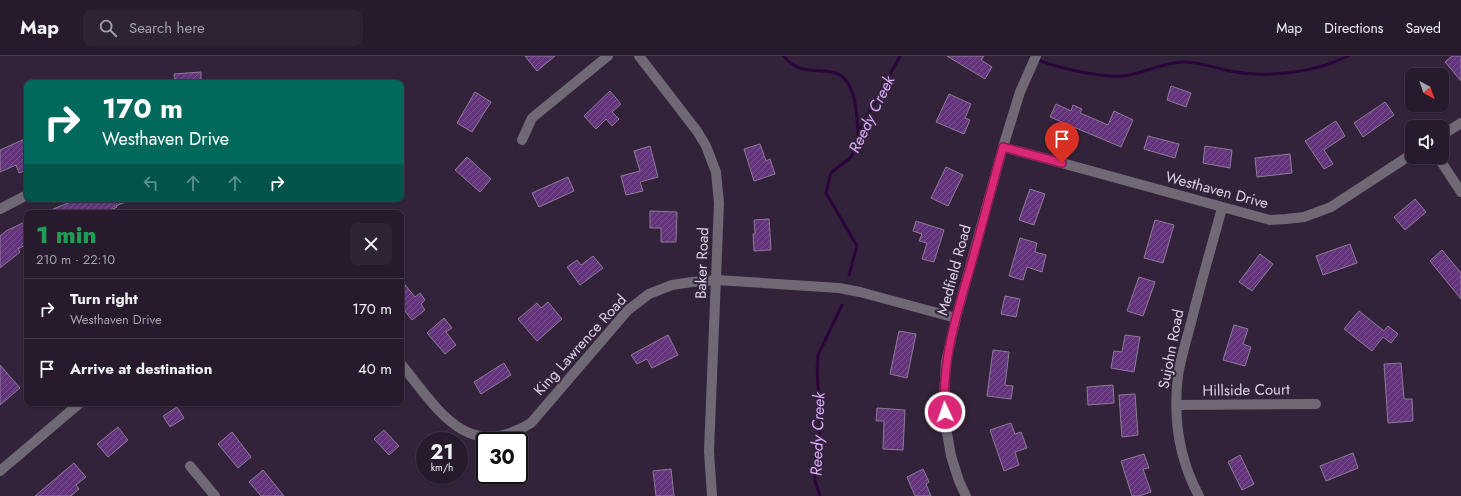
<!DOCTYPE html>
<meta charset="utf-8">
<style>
:root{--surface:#261a2c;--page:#2e2334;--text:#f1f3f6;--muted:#a4a1a9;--line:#423848}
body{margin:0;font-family:Jost,sans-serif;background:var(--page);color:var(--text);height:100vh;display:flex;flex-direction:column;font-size:15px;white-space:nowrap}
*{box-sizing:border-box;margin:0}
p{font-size:13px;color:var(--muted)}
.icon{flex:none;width:22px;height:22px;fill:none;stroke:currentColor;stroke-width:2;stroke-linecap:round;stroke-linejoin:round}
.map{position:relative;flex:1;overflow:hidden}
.drawer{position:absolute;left:24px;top:154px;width:380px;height:196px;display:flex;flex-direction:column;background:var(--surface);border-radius:8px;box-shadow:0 1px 3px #0004,0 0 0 1px var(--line)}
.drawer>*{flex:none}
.hud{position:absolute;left:24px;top:24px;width:380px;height:122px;border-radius:8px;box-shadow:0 1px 3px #0004,0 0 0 1px var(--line);background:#00695c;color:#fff;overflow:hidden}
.needle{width:26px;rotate:140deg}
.buttons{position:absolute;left:1405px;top:12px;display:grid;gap:8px}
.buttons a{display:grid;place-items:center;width:44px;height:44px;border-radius:8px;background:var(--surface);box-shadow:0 1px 3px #0004,0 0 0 1px var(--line);font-size:20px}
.speed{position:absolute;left:416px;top:376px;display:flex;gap:8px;font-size:20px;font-weight:700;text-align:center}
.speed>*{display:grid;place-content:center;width:52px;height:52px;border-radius:50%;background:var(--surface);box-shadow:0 1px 3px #0004,0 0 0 1px var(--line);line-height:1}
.speed small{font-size:10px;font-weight:400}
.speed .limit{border:2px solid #111;border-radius:6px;background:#fff;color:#111}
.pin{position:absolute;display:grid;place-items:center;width:34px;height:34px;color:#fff;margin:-41px -17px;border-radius:50% 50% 50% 0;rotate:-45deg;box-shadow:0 0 4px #0007}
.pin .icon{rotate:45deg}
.me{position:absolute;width:44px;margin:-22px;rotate:357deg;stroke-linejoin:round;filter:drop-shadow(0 0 3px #0008)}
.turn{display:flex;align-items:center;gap:14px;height:84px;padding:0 12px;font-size:18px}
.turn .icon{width:52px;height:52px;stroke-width:2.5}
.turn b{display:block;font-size:28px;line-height:34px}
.lanes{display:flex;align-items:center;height:38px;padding:0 12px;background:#0003;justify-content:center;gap:20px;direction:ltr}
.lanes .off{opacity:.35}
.round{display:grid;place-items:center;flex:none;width:42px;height:42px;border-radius:8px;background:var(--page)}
.head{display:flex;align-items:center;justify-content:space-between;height:68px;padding:0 12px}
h1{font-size:24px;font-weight:800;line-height:30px;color:#1e9e55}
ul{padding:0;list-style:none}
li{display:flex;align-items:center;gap:12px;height:60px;padding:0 12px;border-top:1px solid var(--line)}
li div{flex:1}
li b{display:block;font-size:15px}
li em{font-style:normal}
header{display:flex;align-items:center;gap:24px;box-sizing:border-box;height:56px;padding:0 20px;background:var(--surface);border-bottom:1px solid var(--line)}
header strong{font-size:19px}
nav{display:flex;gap:22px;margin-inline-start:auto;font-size:14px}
.search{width:280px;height:36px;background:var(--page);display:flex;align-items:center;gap:10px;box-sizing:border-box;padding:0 14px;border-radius:8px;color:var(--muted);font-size:15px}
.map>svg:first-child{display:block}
</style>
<header>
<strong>Map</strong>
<div class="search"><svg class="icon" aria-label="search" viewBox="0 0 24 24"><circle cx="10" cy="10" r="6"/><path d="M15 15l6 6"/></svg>Search here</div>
<nav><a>Map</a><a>Directions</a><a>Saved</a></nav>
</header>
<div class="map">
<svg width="1461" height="440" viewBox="0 0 1461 440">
<defs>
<pattern id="building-hatch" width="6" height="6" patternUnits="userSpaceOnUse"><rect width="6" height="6" fill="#63337b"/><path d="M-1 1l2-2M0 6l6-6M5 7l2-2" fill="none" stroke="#79508e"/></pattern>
</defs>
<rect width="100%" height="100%" fill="#32233a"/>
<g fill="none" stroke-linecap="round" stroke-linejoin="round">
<g stroke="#2a043a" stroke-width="3">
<path d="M 784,0 C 798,18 812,13 832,16 C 856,20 857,58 858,76"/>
<path d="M 1030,0 C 1051,11 1106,24 1130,19 C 1147,15 1164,7 1182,6 C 1199,5 1214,12 1230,15 C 1265,22 1316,17 1348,0"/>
<path d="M 849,219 L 857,190 L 826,137 L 831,117 L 851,101 L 858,88 L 858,77 L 900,0"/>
<path d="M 820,440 L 815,425 L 815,409 L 819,387 L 820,365 L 817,315 L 818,299 L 842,249"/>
</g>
</g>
<g fill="url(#building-hatch)" stroke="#8c7b96">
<path d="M 525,0 L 555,0 L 537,15 Z"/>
<path d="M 947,0 L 984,0 L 981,4 L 992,11 L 985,23 Z"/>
<path d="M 1452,0 L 1461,0 L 1461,25 L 1445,6 Z"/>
<path d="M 201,16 L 201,27 L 175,27 L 174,18 Z"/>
<path d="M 1171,30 L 1191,37 L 1186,51 L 1167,44 Z"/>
<path d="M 610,35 L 621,48 L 612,56 L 619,63 L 612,70 L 606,63 L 596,73 L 584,60 Z"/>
<path d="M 475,36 L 491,46 L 472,76 L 457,67 Z"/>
<path d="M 949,38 L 971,48 L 965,62 L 970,64 L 964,78 L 936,66 Z"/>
<path d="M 1385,46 L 1394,59 L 1363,81 L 1354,67 Z"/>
<path d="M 1056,48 L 1071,55 L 1073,49 L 1082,53 L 1080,57 L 1108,69 L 1114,55 L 1133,64 L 1121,91 L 1050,61 Z"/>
<path d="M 1336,65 L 1345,80 L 1324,94 L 1333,108 L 1324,113 L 1305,85 Z"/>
<path d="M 1148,80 L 1179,88 L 1175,102 L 1144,93 Z"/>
<path d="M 27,82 L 27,114 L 19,117 L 16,109 L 0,116 L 0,94 Z"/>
<path d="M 760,88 L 766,105 L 770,103 L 775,118 L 754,125 L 744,93 Z"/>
<path d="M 650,90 L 658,121 L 640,126 L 643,135 L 626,139 L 621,120 L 640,115 L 634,95 Z"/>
<path d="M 1205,90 L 1232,94 L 1230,112 L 1203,107 Z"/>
<path d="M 1290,98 L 1292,117 L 1257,121 L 1255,102 Z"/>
<path d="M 467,101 L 491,123 L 480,136 L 455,114 Z"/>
<path d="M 946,111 L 963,119 L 948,150 L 931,142 Z"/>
<path d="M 568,121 L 574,135 L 539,151 L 532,137 Z"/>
<path d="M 1030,133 L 1045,138 L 1034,169 L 1019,164 Z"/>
<path d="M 77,143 L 132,143 L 116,150 L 117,151 L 104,157 L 44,157 Z"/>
<path d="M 1415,143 L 1426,156 L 1405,174 L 1394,161 Z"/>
<path d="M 650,155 L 677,156 L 676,186 L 661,186 L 661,172 L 650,172 Z"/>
<path d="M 769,163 L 771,194 L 754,195 L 753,178 L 755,178 L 754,164 Z"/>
<path d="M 1155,164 L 1174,169 L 1163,207 L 1144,202 Z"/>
<path d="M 27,165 L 27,188 L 18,193 L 20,196 L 0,212 L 0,180 L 6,175 Z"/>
<path d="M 916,165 L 944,174 L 934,206 L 922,203 L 927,187 L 919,185 L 922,178 L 913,175 Z"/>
<path d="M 1020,182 L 1037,187 L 1035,196 L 1046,199 L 1042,216 L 1027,211 L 1023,224 L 1009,220 Z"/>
<path d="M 1350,188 L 1357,207 L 1323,219 L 1316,200 Z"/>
<path d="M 1442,194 L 1461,217 L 1461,243 L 1430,205 Z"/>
<path d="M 1260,198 L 1273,208 L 1252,235 L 1239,226 Z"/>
<path d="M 593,200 L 603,212 L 580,229 L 567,211 L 577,204 L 581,209 Z"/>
<path d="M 1139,221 L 1155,226 L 1143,260 L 1127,255 Z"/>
<path d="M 401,224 L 415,241 L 420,237 L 425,244 L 421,248 L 425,254 L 412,264 L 401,250 Z"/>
<path d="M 1005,240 L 1020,243 L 1016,261 L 1001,258 Z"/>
<path d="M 548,246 L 562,263 L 537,285 L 518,263 L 537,247 L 541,252 Z"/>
<path d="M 1359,255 L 1384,275 L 1388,270 L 1398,278 L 1391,287 L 1383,281 L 1372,295 L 1344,273 Z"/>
<path d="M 444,262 L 452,272 L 446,276 L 456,289 L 445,298 L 427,277 Z"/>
<path d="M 1234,269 L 1248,273 L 1243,288 L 1251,291 L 1245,310 L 1223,304 Z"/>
<path d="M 899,275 L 916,278 L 907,322 L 890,318 Z"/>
<path d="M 668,279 L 678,299 L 652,312 L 647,303 L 637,308 L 631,299 Z"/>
<path d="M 1125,279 L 1140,281 L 1134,316 L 1111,312 L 1114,295 L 1122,296 Z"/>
<path d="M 993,294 L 1009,296 L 1005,329 L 1013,330 L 1011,343 L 987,340 Z"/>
<path d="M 504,307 L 511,319 L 481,338 L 474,326 Z"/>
<path d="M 1401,307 L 1404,343 L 1412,343 L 1413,365 L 1388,367 L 1384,308 Z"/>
<path d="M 0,309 L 20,332 L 0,349 Z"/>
<path d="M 1113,329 L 1114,347 L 1088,349 L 1087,331 Z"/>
<path d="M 1135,338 L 1138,379 L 1122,381 L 1119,339 Z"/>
<path d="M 177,351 L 184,362 L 170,371 L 163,360 Z"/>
<path d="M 877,352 L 905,354 L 903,394 L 883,393 L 884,365 L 876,365 Z"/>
<path d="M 1011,367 L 1015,378 L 1021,376 L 1027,392 L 1015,396 L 1019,409 L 1004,415 L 990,374 Z"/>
<path d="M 118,371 L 128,384 L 108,401 L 97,388 Z"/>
<path d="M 384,374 L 399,390 L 389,399 L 374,383 Z"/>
<path d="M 232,376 L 251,401 L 238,412 L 218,388 Z"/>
<path d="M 1353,397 L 1358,412 L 1326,425 L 1320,410 Z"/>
<path d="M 1144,398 L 1149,412 L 1143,413 L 1151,436 L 1139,440 L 1132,440 L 1121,405 Z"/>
<path d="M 1240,399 L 1254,428 L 1242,434 L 1228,406 Z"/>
<path d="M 74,407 L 86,421 L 76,429 L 79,433 L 71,440 L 35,440 Z"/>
<path d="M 671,413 L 674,440 L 656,440 L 653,415 Z"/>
<path d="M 923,413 L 929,426 L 926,428 L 931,440 L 915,440 L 907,421 Z"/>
<path d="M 263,414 L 284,440 L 261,440 L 249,426 Z"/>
</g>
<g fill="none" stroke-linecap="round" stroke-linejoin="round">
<g stroke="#706975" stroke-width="10">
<path d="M 639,0 L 697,75 L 706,90 L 716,116 L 719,147 L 709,395 L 712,440"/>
<path d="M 1442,79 L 1461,67"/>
<path d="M 522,84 L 532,62 L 608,0"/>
<path d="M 1003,91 L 1270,164 L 1286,163 L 1304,161 L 1331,151 L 1412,98"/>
<path d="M 1438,101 L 1461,136"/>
<path d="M 0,153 L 27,139"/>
<path d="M 401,308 C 437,352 466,407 531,367 L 628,254 L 649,238 L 672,229 L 692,226 L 717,224 L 839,232 L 860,236 L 956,262"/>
<path d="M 1177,349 L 1316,348"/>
<path d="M 190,410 L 215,440"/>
<path d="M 0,415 L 80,347"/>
<path d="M 966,440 L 959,425 L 951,400 L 946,371 L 944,342 L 946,306 L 956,262 L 1003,91 L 1020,36 L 1036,0"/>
<path d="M 1199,440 C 1179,403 1173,361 1178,319 C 1181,301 1187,282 1192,263 C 1201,226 1212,189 1222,152"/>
</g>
</g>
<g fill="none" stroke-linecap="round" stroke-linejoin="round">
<defs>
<path id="route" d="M 945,356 C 941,306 957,257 971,209 C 982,170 992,130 1003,91 L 1062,107"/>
</defs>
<use href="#route" stroke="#8e194d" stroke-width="10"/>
<use href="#route" stroke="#db2777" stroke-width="7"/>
</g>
<g text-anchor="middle" stroke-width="4" stroke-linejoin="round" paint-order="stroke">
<g font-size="15" fill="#ddd4e3" stroke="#32233a">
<text transform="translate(1217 134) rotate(15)" y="5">Westhaven Drive</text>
<text transform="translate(702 207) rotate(-88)" y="5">Baker Road</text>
<text transform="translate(954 214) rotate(-75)" y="5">Medfield Road</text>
<text transform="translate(580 289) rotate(-48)" y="5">King Lawrence Road</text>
<text transform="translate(1171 293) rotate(-79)" y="5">Sujohn Road</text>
<text transform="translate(1246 334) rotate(-1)" y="5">Hillside Court</text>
</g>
<g font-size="16" font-style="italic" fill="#dca9f9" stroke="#32233a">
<text transform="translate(871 58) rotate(-64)" y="6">Reedy Creek</text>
<text transform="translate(817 378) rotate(-88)" y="6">Reedy Creek</text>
</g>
</g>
</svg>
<div class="buttons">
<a><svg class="needle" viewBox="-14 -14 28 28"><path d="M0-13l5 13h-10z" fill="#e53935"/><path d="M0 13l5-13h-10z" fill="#a4a1a9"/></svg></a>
<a><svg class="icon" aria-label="sound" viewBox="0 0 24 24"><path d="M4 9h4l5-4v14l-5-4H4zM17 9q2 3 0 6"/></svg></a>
</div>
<div class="speed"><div>21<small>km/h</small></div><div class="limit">30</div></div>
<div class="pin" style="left:1062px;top:107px;background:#d93025"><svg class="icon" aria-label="arrive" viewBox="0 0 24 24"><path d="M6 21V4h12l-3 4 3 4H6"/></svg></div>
<svg class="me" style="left:945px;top:356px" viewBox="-20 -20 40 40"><circle r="17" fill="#db2777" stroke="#fff" stroke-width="3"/><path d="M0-11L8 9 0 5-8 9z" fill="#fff"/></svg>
<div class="hud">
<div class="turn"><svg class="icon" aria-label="right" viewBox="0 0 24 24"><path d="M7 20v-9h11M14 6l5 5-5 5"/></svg><div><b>170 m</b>Westhaven Drive</div></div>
<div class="lanes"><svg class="icon off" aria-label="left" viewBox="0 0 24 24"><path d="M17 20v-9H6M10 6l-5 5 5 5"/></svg><svg class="icon off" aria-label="ahead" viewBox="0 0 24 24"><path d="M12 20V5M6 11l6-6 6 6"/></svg><svg class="icon off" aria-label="ahead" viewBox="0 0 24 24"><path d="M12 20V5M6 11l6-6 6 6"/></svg><svg class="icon" aria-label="right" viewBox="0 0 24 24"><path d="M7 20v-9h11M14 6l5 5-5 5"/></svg></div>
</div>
<section class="drawer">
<div class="head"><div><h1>1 min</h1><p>210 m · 22:10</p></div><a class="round"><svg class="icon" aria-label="close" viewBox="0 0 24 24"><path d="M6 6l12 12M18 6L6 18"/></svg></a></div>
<ul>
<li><svg class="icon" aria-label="right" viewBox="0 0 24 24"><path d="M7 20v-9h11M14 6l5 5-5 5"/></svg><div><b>Turn right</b><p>Westhaven Drive</p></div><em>170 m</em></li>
<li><svg class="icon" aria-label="arrive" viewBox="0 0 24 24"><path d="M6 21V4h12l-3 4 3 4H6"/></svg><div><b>Arrive at destination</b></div><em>40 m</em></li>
</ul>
</section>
</div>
